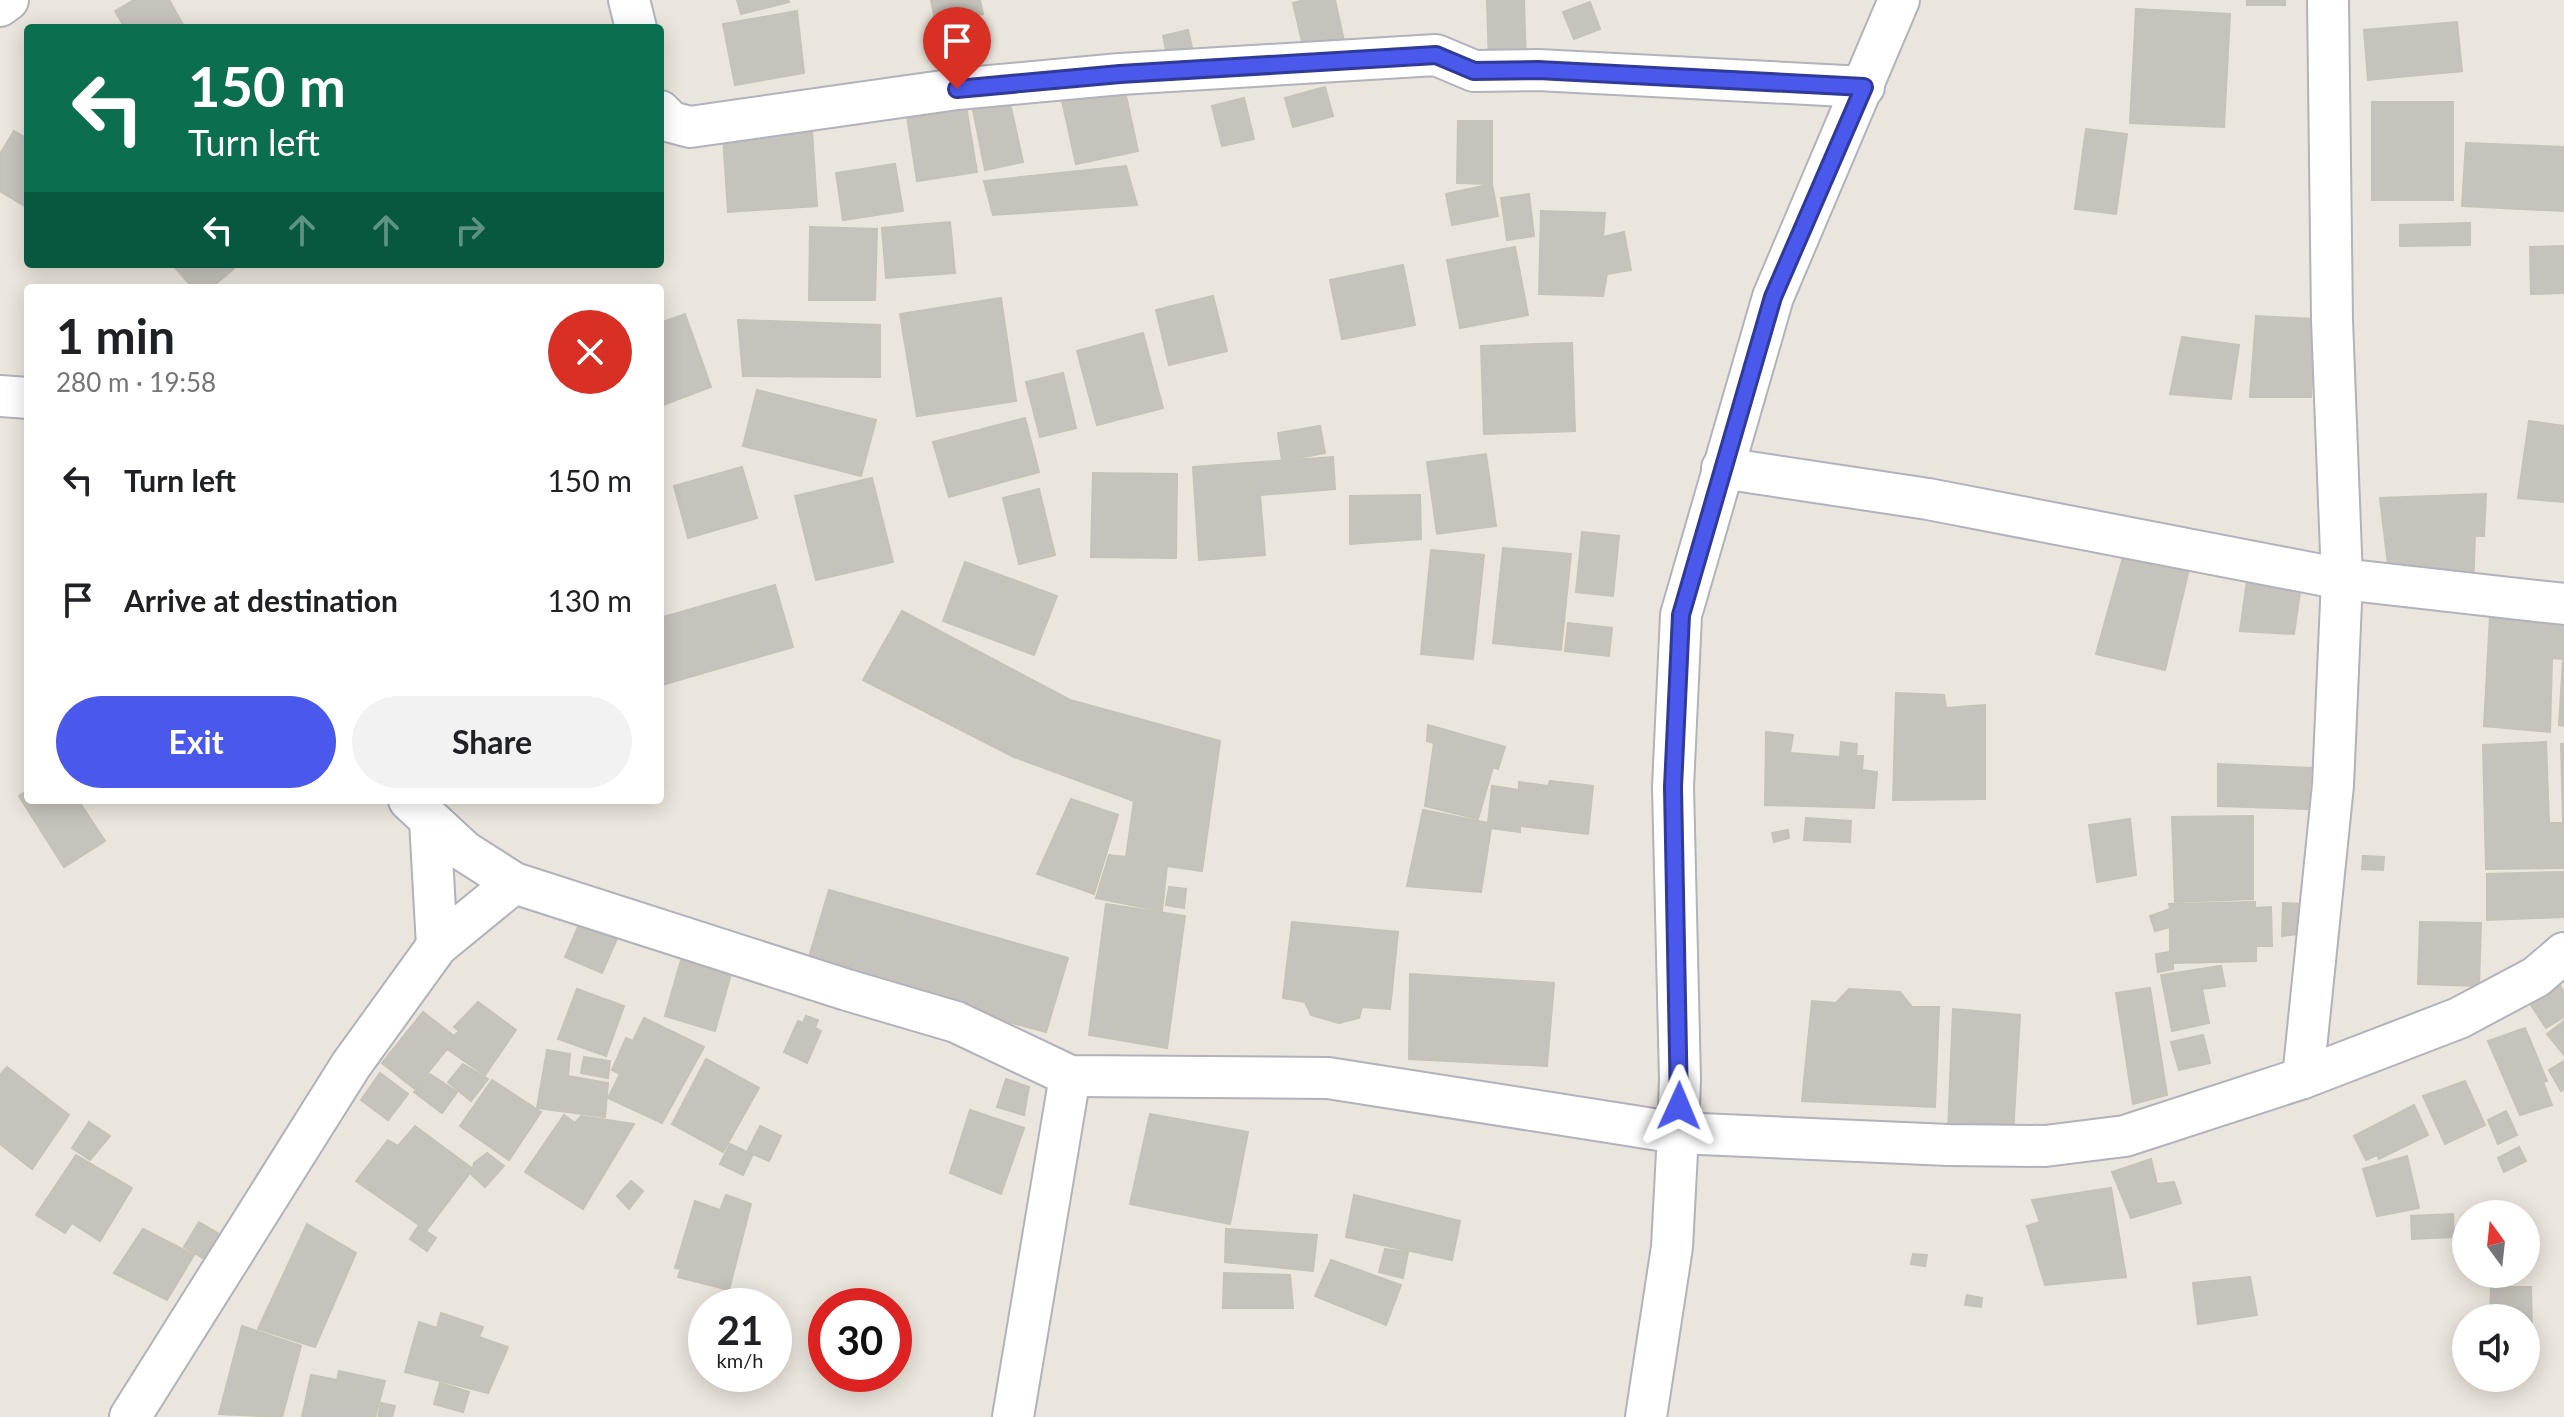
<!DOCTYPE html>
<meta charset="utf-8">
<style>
:root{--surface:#fff;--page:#f2f2f2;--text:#202124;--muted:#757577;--accent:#4a59eb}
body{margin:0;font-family:Lato,sans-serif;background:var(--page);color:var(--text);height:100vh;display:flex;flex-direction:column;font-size:30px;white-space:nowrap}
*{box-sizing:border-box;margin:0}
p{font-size:26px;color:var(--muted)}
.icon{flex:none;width:44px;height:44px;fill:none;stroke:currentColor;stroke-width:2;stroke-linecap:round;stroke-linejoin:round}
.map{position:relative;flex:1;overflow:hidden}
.side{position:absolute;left:24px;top:284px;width:640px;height:520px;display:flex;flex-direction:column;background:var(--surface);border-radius:8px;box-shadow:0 4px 20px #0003}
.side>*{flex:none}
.hud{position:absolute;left:24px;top:24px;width:640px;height:244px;border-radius:8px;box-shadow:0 4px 20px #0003;background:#0b6e4f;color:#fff;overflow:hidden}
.needle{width:52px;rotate:345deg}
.fabs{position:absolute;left:2452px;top:1200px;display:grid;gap:16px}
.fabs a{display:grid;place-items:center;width:88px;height:88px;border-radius:50%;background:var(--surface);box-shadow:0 4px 20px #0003;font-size:40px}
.speed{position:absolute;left:688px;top:1288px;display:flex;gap:16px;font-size:40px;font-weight:700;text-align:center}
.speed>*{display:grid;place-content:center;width:104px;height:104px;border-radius:50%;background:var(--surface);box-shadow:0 4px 20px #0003;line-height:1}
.speed small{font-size:20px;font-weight:400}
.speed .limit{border:12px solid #d22;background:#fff;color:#111}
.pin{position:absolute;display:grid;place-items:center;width:68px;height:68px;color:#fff;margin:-82px -34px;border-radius:50% 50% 50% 0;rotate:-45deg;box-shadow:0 0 8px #0007}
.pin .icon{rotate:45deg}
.me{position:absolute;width:88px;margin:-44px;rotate:1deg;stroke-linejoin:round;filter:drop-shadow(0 0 6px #0008)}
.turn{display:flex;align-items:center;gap:28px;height:168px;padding:0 32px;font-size:36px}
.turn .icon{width:104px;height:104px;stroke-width:2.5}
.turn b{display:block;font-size:56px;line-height:68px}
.lanes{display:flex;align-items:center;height:76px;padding:0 32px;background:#0003;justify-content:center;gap:40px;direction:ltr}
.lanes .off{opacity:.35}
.round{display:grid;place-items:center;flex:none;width:84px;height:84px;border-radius:42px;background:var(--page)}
.summary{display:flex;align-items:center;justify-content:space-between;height:136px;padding:0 32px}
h1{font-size:48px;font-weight:700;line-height:60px}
.primary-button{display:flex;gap:16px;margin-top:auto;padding:16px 32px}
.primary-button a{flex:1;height:92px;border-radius:48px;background:var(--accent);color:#fff;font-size:32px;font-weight:700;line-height:92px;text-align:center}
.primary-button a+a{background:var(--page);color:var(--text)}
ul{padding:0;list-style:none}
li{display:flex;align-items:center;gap:24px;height:120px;padding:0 32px}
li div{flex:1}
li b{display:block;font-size:30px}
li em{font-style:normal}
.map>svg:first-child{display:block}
</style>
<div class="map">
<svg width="2564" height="1417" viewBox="0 0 2564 1417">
<rect width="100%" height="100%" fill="#ebe6dd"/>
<g fill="#c6c3bc" stroke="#c6c2b7" stroke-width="2">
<path d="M 134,0 L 169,0 L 185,28 L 125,28 L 115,11 Z"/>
<path d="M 737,0 L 788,0 L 789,2 L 741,14 Z"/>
<path d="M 931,0 L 980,0 L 983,14 L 936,24 Z"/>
<path d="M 1304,0 L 1335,0 L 1344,41 L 1304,50 L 1293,3 Z"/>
<path d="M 1487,0 L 1524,0 L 1526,63 L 1489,65 Z"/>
<rect x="2247" y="0" width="38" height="5"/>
<path d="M 1590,2 L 1600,29 L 1574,39 L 1563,12 Z"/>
<path d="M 2136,9 L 2230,14 L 2224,127 L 2130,123 Z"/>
<path d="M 797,11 L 804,73 L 735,85 L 723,24 Z"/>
<path d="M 2457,22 L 2462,71 L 2368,80 L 2364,30 Z"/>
<path d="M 1188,30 L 1194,57 L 1169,63 L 1163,36 Z"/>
<path d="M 1123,82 L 1138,151 L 1076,164 L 1061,96 Z"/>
<path d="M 1325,87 L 1333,116 L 1293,127 L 1285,98 Z"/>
<path d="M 1244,98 L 1254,139 L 1222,146 L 1212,106 Z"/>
<path d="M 965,100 L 977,172 L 917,181 L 906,110 Z"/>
<rect x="2372" y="102" width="81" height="98"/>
<path d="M 1010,103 L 1023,162 L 985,170 L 973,110 Z"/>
<path d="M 1458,121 L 1492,121 L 1492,184 L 1457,183 Z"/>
<path d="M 2086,129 L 2127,134 L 2116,214 L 2075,209 Z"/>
<path d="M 14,131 L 28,139 L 28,208 L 0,191 L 0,154 Z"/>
<path d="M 812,131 L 817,206 L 728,212 L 723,137 Z"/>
<path d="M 2466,143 L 2564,147 L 2564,211 L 2462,206 Z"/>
<path d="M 895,164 L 903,211 L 843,220 L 836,173 Z"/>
<path d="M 1126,166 L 1137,205 L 993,215 L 984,181 Z"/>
<path d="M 1492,184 L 1498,216 L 1452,225 L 1446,194 Z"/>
<path d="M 1529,194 L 1534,236 L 1507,240 L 1501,198 Z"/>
<path d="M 1541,211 L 1605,213 L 1603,237 L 1624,232 L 1631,270 L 1607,274 L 1603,296 L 1539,294 Z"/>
<path d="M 950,222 L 955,273 L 886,278 L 882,228 Z"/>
<path d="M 2470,223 L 2470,245 L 2400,246 L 2400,225 Z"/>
<path d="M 810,227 L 877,229 L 875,300 L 809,300 Z"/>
<path d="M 2564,246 L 2564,293 L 2531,294 L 2530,247 Z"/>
<path d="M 1515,247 L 1528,315 L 1460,328 L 1447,260 Z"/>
<path d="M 172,264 L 239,264 L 211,288 L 193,288 Z"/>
<path d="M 1403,265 L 1415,325 L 1342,339 L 1330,280 Z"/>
<path d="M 1213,296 L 1227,351 L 1169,365 L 1156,310 Z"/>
<path d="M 1001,298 L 1016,401 L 917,416 L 900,314 Z"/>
<path d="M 685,314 L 711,387 L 660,406 L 660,323 Z"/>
<path d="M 2256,316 L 2315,319 L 2311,397 L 2250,397 Z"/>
<path d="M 738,320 L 880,325 L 880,377 L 743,376 Z"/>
<path d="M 1143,333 L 1163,408 L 1097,425 L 1077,351 Z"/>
<path d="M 2182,337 L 2239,345 L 2231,399 L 2170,394 Z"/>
<path d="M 1572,343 L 1575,431 L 1484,434 L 1481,346 Z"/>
<path d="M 1063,373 L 1076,428 L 1040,437 L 1026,382 Z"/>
<path d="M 757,390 L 876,420 L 861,476 L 743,446 Z"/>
<path d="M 1025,418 L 1039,472 L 949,497 L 933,442 Z"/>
<path d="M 2529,421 L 2564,426 L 2564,502 L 2518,498 Z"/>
<path d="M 1320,426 L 1325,453 L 1282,461 L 1278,433 Z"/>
<path d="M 1486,454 L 1496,526 L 1437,534 L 1427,462 Z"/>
<path d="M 1333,457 L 1335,489 L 1260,495 L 1265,555 L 1199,560 L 1193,467 Z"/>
<path d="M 742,467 L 757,518 L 688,538 L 674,486 Z"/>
<path d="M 1093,473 L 1177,474 L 1176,558 L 1091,557 Z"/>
<path d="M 872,478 L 893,562 L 816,580 L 795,496 Z"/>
<path d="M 1039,489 L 1055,555 L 1019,564 L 1003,498 Z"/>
<path d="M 2486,494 L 2484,536 L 2475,536 L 2473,587 L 2390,582 L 2380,498 Z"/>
<path d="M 1420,495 L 1421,539 L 1350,544 L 1350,496 Z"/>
<path d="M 1582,532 L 1619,536 L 1613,596 L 1576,592 Z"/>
<path d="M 1503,548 L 1571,554 L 1561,650 L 1493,643 Z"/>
<path d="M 1431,550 L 1484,555 L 1473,659 L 1421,654 Z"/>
<path d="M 2124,554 L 2190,565 L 2165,670 L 2096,654 Z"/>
<path d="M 965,562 L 1057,596 L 1034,655 L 943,621 Z"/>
<path d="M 2247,580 L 2301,586 L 2294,634 L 2240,631 Z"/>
<path d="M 775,585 L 793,647 L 662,685 L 660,618 Z"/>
<path d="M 902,611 L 1070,700 L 1220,741 L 1202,871 L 1167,866 L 1162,911 L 1096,898 L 1109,855 L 1126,857 L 1134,801 L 1014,757 L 863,680 Z"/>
<path d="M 2490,615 L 2564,622 L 2564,726 L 2559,725 L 2563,659 L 2552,658 L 2550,732 L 2484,726 Z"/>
<path d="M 1568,623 L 1612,628 L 1609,656 L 1565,651 Z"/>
<path d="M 1896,693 L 1944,695 L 1946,708 L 1985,705 L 1985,799 L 1893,800 Z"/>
<path d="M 1428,725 L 1505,747 L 1498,769 L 1493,767 L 1478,819 L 1425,806 L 1434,743 L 1427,741 Z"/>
<path d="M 1766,732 L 1793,735 L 1790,753 L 1840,757 L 1841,742 L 1857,744 L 1856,756 L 1863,756 L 1862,770 L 1877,772 L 1874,808 L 1765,805 Z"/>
<path d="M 2546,742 L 2549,823 L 2563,823 L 2561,744 L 2564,744 L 2564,868 L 2486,869 L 2483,745 Z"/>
<path d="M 2218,764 L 2311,768 L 2308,809 L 2218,806 Z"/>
<path d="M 1550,781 L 1593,786 L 1588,834 L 1520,826 L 1520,832 L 1491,828 L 1481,892 L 1407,886 L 1423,810 L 1488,823 L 1492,786 L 1519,790 L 1519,782 L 1548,786 Z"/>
<path d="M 28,790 L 28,800 L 78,800 L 105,841 L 64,867 L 19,796 Z"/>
<path d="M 1071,799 L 1118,815 L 1094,894 L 1037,874 Z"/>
<path d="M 2253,816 L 2253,899 L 2175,902 L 2172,817 Z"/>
<path d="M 1806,818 L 1851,821 L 1850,842 L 1804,840 Z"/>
<path d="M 2130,819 L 2136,875 L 2097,882 L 2089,825 Z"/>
<path d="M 1788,830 L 1789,838 L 1774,842 L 1772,833 Z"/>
<path d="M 2363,856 L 2384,857 L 2383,870 L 2362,869 Z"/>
<path d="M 2564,872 L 2564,917 L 2487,920 L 2487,874 Z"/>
<path d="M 1169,887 L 1186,889 L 1184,908 L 1166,905 Z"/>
<path d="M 829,890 L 1068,958 L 1046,1032 L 806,967 Z"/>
<path d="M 2255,902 L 2255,908 L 2271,907 L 2272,946 L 2256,946 L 2256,961 L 2173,963 L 2173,969 L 2158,972 L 2156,954 L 2170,952 L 2170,927 L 2155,931 L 2150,916 L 2170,909 L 2169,904 Z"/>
<path d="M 2283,903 L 2303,904 L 2307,933 L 2282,936 Z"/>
<path d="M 1106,904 L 1185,916 L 1167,1048 L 1089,1035 Z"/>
<path d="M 585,911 L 622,927 L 602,973 L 565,957 Z"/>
<path d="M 1292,922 L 1398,932 L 1390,1009 L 1362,1007 L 1359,1018 L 1339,1023 L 1311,1015 L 1305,1002 L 1283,998 Z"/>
<path d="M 2420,922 L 2481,923 L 2479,986 L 2418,984 Z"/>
<path d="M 681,960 L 731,974 L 715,1031 L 665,1016 Z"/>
<path d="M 2221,966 L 2225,986 L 2202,989 L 2209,1023 L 2172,1031 L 2161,975 Z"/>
<path d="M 1410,974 L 1554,983 L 1547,1066 L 1409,1059 Z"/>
<path d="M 2560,986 L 2564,992 L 2564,1017 L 2546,1028 L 2531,1005 Z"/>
<path d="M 2150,988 L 2167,1095 L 2133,1104 L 2116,993 Z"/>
<path d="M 577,989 L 624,1006 L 606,1056 L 558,1039 Z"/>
<path d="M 1849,989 L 1900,992 L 1912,1007 L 1939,1007 L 1935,1107 L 1802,1101 L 1812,1001 L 1836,1003 Z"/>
<path d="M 478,1002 L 516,1030 L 485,1075 L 447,1049 L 415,1089 L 382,1063 L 423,1012 L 454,1036 L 459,1031 L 454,1027 Z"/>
<path d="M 1953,1009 L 2020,1015 L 2013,1135 L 1948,1131 Z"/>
<path d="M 806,1016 L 818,1020 L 815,1028 L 821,1031 L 807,1063 L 784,1052 L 798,1021 L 803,1023 Z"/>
<path d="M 644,1018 L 704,1047 L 662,1123 L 608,1098 L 620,1074 L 612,1070 L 626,1038 L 633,1041 Z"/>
<path d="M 2564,1021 L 2564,1055 L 2547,1034 Z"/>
<path d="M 2525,1028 L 2547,1081 L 2543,1082 L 2552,1105 L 2520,1115 L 2488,1041 Z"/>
<path d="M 2203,1035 L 2210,1063 L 2179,1070 L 2171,1042 Z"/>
<path d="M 547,1050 L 570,1054 L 568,1076 L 608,1083 L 605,1117 L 537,1108 Z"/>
<path d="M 584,1057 L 610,1061 L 608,1078 L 581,1073 Z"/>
<path d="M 706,1059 L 759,1088 L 723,1152 L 672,1124 Z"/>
<path d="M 2564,1061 L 2564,1089 L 2561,1091 L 2549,1070 Z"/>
<path d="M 463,1064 L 488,1079 L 471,1101 L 448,1082 Z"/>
<path d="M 7,1067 L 69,1115 L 32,1169 L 0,1144 L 0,1075 Z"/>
<path d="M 380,1073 L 408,1094 L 388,1120 L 361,1100 Z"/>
<path d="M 430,1074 L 457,1092 L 442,1113 L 414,1092 Z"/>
<path d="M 1006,1079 L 1029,1087 L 1024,1115 L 997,1107 Z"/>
<path d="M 492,1080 L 541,1112 L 509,1160 L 460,1126 Z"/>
<path d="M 2465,1081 L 2485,1125 L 2445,1144 L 2423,1096 Z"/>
<path d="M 2414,1105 L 2428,1135 L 2379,1159 L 2377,1155 L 2366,1160 L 2354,1136 Z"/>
<path d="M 970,1110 L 1024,1128 L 1001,1194 L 950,1173 Z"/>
<path d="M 2506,1111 L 2517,1135 L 2498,1144 L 2488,1120 Z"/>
<path d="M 1150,1114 L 1248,1132 L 1230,1224 L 1130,1204 Z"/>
<path d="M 564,1115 L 575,1123 L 581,1116 L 634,1124 L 583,1209 L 525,1172 Z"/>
<path d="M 89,1122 L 110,1136 L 90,1160 L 72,1148 Z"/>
<path d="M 415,1126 L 473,1169 L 474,1163 L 487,1153 L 504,1166 L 485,1187 L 470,1173 L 426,1231 L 436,1238 L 427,1251 L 410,1239 L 419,1225 L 356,1181 L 388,1140 L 398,1146 Z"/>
<path d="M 760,1126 L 781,1136 L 769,1161 L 753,1154 L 743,1175 L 720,1164 L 730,1144 L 747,1152 Z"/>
<path d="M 2519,1147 L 2526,1161 L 2504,1172 L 2498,1158 Z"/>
<path d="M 76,1155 L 132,1188 L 100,1241 L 72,1223 L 65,1233 L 36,1215 Z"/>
<path d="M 2407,1156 L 2419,1208 L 2377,1216 L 2363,1169 Z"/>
<path d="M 2151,1159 L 2157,1184 L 2174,1182 L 2181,1203 L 2131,1218 L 2112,1172 Z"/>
<path d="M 631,1181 L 643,1191 L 629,1209 L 617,1196 Z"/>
<path d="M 2111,1188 L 2126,1277 L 2045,1285 L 2027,1226 L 2040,1222 L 2032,1200 Z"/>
<path d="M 726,1195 L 751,1204 L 729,1290 L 678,1277 L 681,1269 L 675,1268 L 695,1201 L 720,1210 Z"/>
<path d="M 1354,1195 L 1460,1221 L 1452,1260 L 1346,1237 Z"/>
<path d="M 2453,1214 L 2454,1237 L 2412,1239 L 2411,1216 Z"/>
<path d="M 199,1222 L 221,1235 L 206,1260 L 184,1247 Z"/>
<path d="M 307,1224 L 356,1253 L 315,1347 L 258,1329 Z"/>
<path d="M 143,1229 L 194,1255 L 167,1300 L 114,1273 Z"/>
<path d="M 1226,1229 L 1317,1235 L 1313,1271 L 1225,1262 Z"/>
<path d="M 1385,1249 L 1408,1252 L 1403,1278 L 1379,1272 Z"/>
<path d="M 1913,1254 L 1927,1255 L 1925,1266 L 1911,1264 Z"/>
<path d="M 1331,1260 L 1401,1285 L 1386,1325 L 1315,1296 Z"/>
<path d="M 1224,1273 L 1290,1275 L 1293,1308 L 1223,1308 Z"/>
<path d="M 2250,1277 L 2257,1315 L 2198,1324 L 2193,1283 Z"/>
<path d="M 2491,1287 L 2531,1287 L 2532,1332 L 2526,1333 L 2526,1318 L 2490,1318 Z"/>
<path d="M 1967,1295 L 1982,1298 L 1981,1307 L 1965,1305 Z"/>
<path d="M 441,1313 L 483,1327 L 479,1337 L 508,1347 L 488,1393 L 405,1372 L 419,1322 L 437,1328 Z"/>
<path d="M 242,1326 L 301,1346 L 282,1417 L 219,1414 Z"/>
<path d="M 339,1371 L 385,1381 L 375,1417 L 302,1417 L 311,1375 L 337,1380 Z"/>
<path d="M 440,1383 L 469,1392 L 463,1412 L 434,1404 Z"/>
<path d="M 381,1403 L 395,1406 L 392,1417 L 378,1417 Z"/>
</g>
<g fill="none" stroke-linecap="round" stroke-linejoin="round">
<defs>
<g id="street">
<path d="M 629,0 L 636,28"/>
<path d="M 0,6 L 8,0"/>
<path d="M 660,111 L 671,122 L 690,127 L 957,89 L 1120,74 L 1436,55 L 1474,71 L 1538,70 L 1864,87"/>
<path d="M 0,396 L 28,398"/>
<path d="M 1722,468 L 1928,499 L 2342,579 L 2564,604"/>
<path d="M 409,800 L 464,851 L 514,883 L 847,990 L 956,1022 L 1070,1076 L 1328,1078 L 1678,1133 L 1949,1145 L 2045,1146 L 2125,1136 L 2303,1078 L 2459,1018 L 2536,977 L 2564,953"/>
<path d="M 430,820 L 437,946"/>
<path d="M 2303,1078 L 2333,785 L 2342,579 L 2332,320 L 2328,0"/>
<path d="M 130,1417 L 351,1065 L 437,946 L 514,883"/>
<path d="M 1013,1417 L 1070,1076"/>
<path d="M 1646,1417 L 1672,1247 L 1678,1133 L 1680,1079 L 1673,787 L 1681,615 L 1773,297 L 1899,0"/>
</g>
</defs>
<use href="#street" stroke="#b0b2bc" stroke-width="44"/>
<use href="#street" stroke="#fff" stroke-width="40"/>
</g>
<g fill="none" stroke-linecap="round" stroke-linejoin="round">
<defs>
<path id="route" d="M 957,89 L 1120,74 L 1436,55 L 1474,71 L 1538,70 L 1864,87 L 1773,297 L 1681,615 L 1673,787 L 1679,1106"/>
</defs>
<use href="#route" stroke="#303a99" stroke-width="20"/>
<use href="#route" stroke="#4a59eb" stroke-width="14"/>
</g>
</svg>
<div class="fabs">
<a><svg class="needle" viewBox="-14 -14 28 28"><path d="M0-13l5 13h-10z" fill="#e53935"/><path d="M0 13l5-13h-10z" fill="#757577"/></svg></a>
<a><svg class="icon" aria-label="sound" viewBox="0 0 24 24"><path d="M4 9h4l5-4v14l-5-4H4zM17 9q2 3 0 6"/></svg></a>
</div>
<div class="speed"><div>21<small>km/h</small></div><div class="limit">30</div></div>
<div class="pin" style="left:957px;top:89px;background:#d93025"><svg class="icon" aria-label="arrive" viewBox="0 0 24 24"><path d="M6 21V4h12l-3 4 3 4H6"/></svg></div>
<svg class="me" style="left:1679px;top:1106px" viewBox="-20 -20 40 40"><path d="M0-17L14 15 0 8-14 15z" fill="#4a59eb" stroke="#fff" stroke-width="4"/></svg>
<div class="hud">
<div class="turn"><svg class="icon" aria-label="left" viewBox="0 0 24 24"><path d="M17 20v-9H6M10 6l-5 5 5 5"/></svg><div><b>150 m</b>Turn left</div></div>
<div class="lanes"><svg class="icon" aria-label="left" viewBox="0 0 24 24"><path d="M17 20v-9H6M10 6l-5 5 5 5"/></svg><svg class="icon off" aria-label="ahead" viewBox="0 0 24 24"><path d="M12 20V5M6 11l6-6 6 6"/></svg><svg class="icon off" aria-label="ahead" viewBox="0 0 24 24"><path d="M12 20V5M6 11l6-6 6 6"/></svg><svg class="icon off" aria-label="right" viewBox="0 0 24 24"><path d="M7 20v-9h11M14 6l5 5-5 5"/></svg></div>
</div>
<section class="side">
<div class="summary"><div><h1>1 min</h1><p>280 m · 19:58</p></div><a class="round" style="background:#d93025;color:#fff"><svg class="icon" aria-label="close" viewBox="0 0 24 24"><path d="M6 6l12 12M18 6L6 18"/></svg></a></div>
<ul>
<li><svg class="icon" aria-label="left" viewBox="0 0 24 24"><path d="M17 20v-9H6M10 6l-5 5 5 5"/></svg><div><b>Turn left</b></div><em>150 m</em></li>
<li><svg class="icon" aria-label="arrive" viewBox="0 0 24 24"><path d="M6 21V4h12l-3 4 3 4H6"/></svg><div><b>Arrive at destination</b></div><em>130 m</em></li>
</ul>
<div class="primary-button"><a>Exit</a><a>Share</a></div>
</section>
</div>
